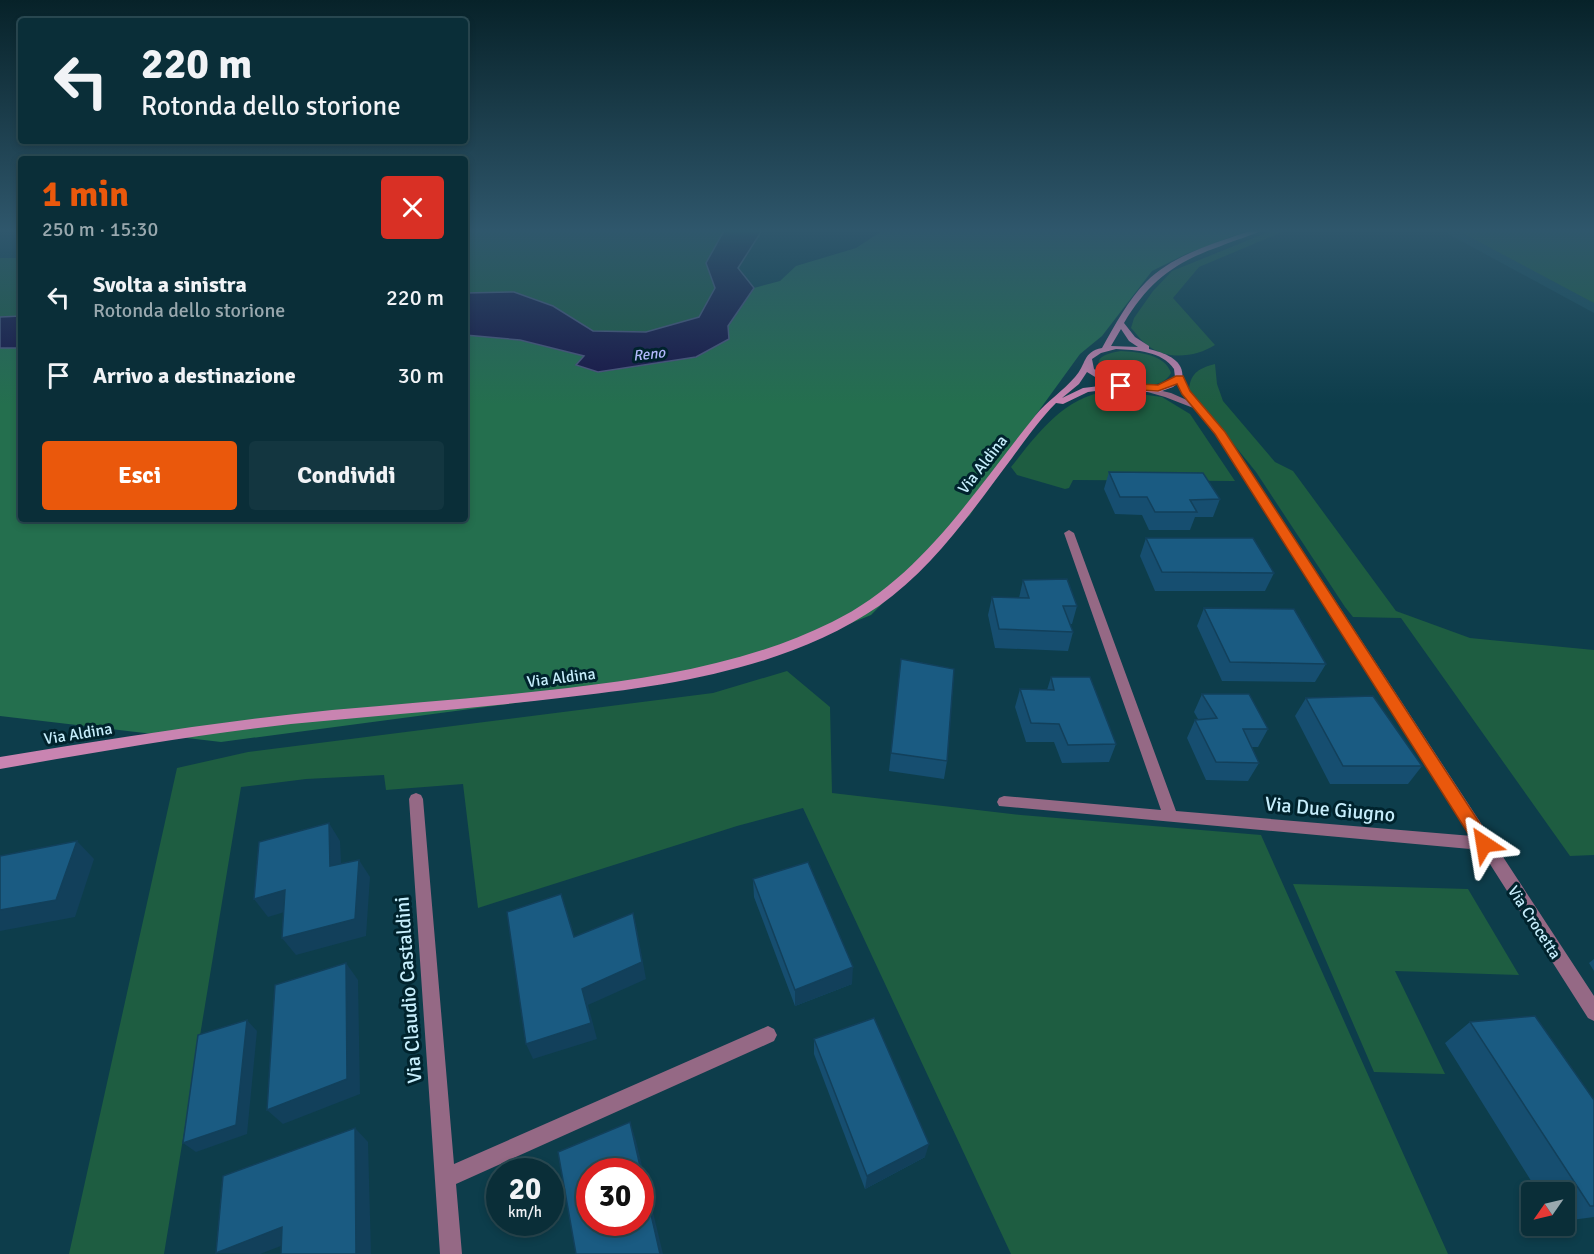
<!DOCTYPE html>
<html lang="it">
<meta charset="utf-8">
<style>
:root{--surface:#0a2e38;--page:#133640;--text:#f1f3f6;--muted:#99a8ae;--line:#2a4a53;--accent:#ea580c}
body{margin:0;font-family:Signika,sans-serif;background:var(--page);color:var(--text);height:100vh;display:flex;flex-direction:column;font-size:22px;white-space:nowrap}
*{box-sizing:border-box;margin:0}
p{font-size:20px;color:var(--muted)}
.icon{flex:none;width:33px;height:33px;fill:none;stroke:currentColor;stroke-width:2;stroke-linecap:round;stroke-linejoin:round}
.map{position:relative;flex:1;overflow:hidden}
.panel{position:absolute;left:18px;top:156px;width:450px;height:366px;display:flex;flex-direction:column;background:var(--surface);border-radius:6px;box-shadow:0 3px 9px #0003,0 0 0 2px var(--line)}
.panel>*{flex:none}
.top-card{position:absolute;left:18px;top:18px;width:450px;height:126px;border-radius:6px;box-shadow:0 3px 9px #0003,0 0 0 2px var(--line);background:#0a2e38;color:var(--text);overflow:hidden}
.needle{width:39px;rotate:236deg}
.buttons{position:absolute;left:1521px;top:1182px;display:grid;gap:12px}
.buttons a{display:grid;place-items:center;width:54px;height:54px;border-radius:6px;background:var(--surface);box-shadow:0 3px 9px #0003,0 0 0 2px var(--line);font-size:30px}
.speed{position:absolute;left:486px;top:1158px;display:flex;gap:12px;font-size:30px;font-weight:700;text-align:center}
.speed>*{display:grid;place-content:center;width:78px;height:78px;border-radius:50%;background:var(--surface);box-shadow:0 3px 9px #0003,0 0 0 2px var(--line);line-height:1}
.speed small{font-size:15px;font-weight:400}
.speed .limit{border:9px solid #d22;background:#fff;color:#111}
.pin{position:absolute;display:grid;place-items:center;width:51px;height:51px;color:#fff;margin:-26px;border-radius:12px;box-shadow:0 3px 9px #0006}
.me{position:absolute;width:66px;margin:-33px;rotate:327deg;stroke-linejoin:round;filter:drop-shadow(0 0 4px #0008)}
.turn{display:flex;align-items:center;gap:21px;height:126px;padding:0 24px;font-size:27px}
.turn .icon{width:78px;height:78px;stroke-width:2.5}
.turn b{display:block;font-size:42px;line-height:51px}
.round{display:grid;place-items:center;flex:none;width:63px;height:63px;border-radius:6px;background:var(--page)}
.summary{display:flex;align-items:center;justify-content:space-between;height:102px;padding:0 24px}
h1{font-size:36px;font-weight:700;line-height:45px;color:var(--accent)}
.action{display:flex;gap:12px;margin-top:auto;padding:12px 24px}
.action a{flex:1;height:69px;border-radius:6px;background:var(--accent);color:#fff;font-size:24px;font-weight:700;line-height:69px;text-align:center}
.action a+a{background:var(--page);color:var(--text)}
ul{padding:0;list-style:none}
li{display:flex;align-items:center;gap:18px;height:78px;padding:0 24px}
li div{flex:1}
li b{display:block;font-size:22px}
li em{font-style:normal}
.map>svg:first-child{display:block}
</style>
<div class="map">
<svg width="1594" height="1254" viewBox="0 0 1594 1254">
<rect width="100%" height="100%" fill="#0d3d4b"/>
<path fill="#144a59" d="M 1439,229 L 1594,229 L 1594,313 Z"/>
<g fill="#1e5d41">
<path d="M 465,229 L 725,229 L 706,263 L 715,288 L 699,317 L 646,332 L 593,331 L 553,306 L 514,292 L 465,293 Z"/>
<path d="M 1276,229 L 1289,229 L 1199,267 L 1173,298 L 1215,345 C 1196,357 1167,361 1147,345 C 1141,341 1136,333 1131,328 L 1134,318 L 1153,291 L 1172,271 Z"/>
<path d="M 1455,229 L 1594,229 L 1594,303 Z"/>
<path d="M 0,258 L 21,258 L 21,317 L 0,318 Z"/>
<path d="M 1121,351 C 1138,352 1165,354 1171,373 C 1154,407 1055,360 1121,351 Z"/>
<path d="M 1215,364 L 1217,384 L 1223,401 L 1275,462 L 1293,471 L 1396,611 L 1470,638 L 1594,650 L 1594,855 L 1570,856 L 1401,618 L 1353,617 L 1345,607 L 1256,472 L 1189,389 C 1191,372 1200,368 1215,364 Z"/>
<path d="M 1117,391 L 1162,397 L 1190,414 L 1235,481 L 1073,480 L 1069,488 L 1065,489 L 1017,475 L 1011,467 C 1039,432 1068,391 1117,391 Z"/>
<path d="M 787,671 L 830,707 L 832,793 L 1021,815 L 1261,835 L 1448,1254 L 1011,1254 L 803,808 L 737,826 L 478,908 L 463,784 L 386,790 L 384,775 L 306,779 L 241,787 L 164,1254 L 69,1254 L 177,768 L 248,752 L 713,693 Z"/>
<path d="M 1293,884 L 1468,889 L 1519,975 L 1395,971 L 1445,1074 L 1374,1072 Z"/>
</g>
<path fill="#246f4e" d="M 890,229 L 1252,229 L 1186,254 L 1152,271 L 1102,336 L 1080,354 L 1014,445 L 970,515 L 871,615 L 768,657 L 621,689 L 221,742 L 0,716 L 0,348 L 21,348 L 21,519 L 465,519 L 465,335 L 520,340 L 585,356 L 576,365 L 728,326 L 754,288 L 780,281 L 796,266 L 856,248 L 882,231 Z"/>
<g fill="#171245" stroke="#4c547c" stroke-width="1.5">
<path d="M 725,229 L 763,229 L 738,268 L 754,288 L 728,326 L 729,339 L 696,357 L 598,372 L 576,365 L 584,356 L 520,340 L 465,335 L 465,293 L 514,292 L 553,306 L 593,331 L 646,332 L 699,317 L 715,288 L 706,263 Z"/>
<path d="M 21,316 L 21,348 L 0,348 L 0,317 Z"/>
</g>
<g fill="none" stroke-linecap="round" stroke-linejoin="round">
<g fill="#956985" fill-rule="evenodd">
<path d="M 1176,376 L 1182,376 L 1190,391 L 1225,432 L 1594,996 L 1594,1021 L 1588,1018 L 1481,850 L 999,806 L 997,802 L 999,798 L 1004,796 L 1161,810 L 1064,533 L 1069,530 L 1074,533 L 1176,811 L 1472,836 L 1216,433 L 1196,409 L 1165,397 L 1137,389 L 1141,386 L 1171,393 L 1189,401 L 1182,392 L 1175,378 Z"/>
<path d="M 416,793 L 421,795 L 423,799 L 454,1164 L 768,1026 L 774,1029 L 777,1035 L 774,1041 L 456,1184 L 462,1254 L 440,1254 L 409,799 L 411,795 Z"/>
</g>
<path fill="#c984b1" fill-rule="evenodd" d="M 1255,229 L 1265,229 C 1251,236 1235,240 1221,246 C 1175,262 1149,281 1124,323 L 1135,337 L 1149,346 L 1149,349 C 1165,353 1186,360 1182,380 L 1173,387 L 1159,392 L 1134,392 L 1119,388 L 1088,392 L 1063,404 L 1056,403 C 1040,419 1026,439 1012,458 C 973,510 933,568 879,606 C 787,669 668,686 560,698 C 470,709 380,715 291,724 C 193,735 97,752 0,769 L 0,757 C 111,739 221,721 332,710 C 411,703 490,697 568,688 C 659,677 749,663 832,622 C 922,578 974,491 1035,416 C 1047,401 1063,391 1075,377 C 1087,364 1082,352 1102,348 C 1115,325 1128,300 1146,282 C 1175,253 1217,243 1255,229 ZM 1121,329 L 1129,341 L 1138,347 L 1111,346 ZM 1116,349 C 1136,350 1162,351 1174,369 L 1175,377 C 1150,396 1117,386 1094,369 L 1092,359 L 1101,353 ZM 1087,372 L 1108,385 L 1083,388 L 1062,398 L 1079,384 Z"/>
</g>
<g fill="#164e70">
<path d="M 1109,472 L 1220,499 L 1213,517 L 1195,517 L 1190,530 L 1149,530 L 1142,515 L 1115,514 L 1104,489 Z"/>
<path d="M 1146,538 L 1274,573 L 1265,591 L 1155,591 L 1140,556 Z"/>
<path d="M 1023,580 L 1077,606 L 1072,624 L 1070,624 L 1073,632 L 1068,651 L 995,648 L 988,615 L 992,597 L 1019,598 Z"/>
<path d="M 1204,608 L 1326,664 L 1315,682 L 1222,681 L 1197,626 Z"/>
<path d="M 901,659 L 947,761 L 944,779 L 889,771 Z"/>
<path d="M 1051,677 L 1116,744 L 1109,762 L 1062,763 L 1054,742 L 1026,742 L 1015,707 L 1020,689 L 1047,690 Z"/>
<path d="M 1202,694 L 1268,729 L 1258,747 L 1252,747 L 1259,763 L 1248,781 L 1206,780 L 1187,738 L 1195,720 L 1198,719 L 1194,712 Z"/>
<path d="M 1306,698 L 1422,766 L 1408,784 L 1330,784 L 1295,716 Z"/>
<path d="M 753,879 L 852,984 L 795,1006 L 754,897 Z"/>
<path d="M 1594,959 L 1594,971 L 1589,963 Z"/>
<path d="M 1470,1022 L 1594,1100 L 1594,1217 L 1564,1221 L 1564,1192 L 1538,1192 L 1445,1043 Z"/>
<path d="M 814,1039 L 925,1157 L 865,1189 L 814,1054 Z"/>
</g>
<g fill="#12405b">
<path d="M 329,823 L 340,841 L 342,883 L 330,866 Z"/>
<path d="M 77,841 L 94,859 L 75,917 L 0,931 L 0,910 Z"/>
<path d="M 359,860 L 370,877 L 366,936 L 296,955 L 282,938 Z"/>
<path d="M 285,890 L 298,908 L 268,917 L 254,899 Z"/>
<path d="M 633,913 L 637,930 L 646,979 L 588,1005 L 597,1039 L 533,1059 L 526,1044 L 582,989 Z"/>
<path d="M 346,963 L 358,980 L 360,1094 L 283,1124 L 267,1110 Z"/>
<path d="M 853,967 L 852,984 L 795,1006 L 795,990 Z"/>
<path d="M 247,1020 L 257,1031 L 247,1134 L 196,1152 L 183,1143 Z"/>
<path d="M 630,1122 L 636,1141 L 663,1254 L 660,1254 Z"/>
<path d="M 355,1128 L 368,1142 L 371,1254 L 356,1254 Z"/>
<path d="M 929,1144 L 925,1157 L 865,1189 L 867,1176 Z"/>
<path d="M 282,1227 L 299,1239 L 260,1254 L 216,1253 Z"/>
</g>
<g fill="#1a5b82" stroke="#12405b" stroke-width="1.5" fill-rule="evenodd">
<path d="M 1109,472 L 1203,473 L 1220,499 L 1190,500 L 1197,512 L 1155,512 L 1147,497 L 1120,497 Z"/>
<path d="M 1146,538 L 1253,538 L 1274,573 L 1162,572 Z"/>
<path d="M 1067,579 L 1077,606 L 1063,606 L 1073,632 L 999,629 L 992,597 L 1029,598 L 1023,580 Z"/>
<path d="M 1204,608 L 1294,609 L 1326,664 L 1230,662 Z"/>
<path d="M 901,659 L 954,669 L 947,761 L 891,753 Z"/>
<path d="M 1051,677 L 1090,677 L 1116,744 L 1068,745 L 1059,724 L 1031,723 L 1020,689 L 1054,690 Z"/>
<path d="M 1202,694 L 1249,694 L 1268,729 L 1243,729 L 1259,763 L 1216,762 L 1195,720 L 1217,718 Z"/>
<path d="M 1373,696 L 1422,766 L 1343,766 L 1306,698 Z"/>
<path d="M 329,823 L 330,866 L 359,860 L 355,919 L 282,938 L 285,890 L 254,899 L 259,842 Z"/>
<path d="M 77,841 L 56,900 L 0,910 L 0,856 Z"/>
<path d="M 808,862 L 853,967 L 795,990 L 753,879 Z"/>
<path d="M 561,894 L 574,937 L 633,913 L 642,962 L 582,989 L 591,1023 L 526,1044 L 507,912 Z"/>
<path d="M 346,963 L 347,1079 L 267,1110 L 275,985 Z"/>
<path d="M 1535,1016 L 1594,1100 L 1594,1206 L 1590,1206 L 1470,1022 Z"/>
<path d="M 874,1018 L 929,1144 L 867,1176 L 814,1039 Z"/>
<path d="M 247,1020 L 236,1125 L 183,1143 L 198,1035 Z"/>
<path d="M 630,1122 L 660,1254 L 576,1254 L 558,1152 ZM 590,1172 L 640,1172 L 640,1222 L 590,1222 Z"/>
<path d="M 355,1128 L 356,1254 L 281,1254 L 282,1227 L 216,1253 L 223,1176 Z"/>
</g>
<linearGradient id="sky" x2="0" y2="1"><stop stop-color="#072229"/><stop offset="0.57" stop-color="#2f576c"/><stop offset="1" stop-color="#2f576c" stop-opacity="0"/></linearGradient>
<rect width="1594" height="405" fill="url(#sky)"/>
<path fill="#ea580c" stroke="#983908" stroke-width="1.5" d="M 1176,376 L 1183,376 L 1190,391 L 1225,432 L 1490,839 L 1493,844 L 1490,849 L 1484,851 L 1478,849 L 1215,434 L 1182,394 L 1177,384 L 1158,391 L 1121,389 L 1116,386 L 1121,383 L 1158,385 Z"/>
<g text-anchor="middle" stroke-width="6" stroke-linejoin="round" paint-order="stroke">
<g font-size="15" font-style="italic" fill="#b3b9fd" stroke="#00232d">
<text transform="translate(649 354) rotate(-6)" y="5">Reno</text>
</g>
<g font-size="16" fill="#c6eefc" stroke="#00232d">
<text transform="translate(982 464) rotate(-52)" y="6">Via Aldina</text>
<text transform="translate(561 677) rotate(-7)" y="6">Via Aldina</text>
<text transform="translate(78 733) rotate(-9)" y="6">Via Aldina</text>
<text transform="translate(1535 922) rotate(57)" y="6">Via Crocetta</text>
</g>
<g font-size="20" fill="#c6eefc" stroke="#00232d">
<text transform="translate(1330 809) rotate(5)" y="7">Via Due Giugno</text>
<text transform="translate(408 990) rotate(-94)" y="7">Via Claudio Castaldini</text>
</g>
</g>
</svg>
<div class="buttons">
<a><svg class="needle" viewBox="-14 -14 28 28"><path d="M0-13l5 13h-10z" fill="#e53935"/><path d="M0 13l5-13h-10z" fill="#99a8ae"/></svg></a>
</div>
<div class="speed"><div>20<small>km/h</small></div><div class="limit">30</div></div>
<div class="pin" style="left:1121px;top:386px;background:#d93025"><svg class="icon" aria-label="arrive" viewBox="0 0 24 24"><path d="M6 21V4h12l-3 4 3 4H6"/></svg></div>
<svg class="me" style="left:1484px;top:844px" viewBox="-20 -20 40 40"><path d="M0-17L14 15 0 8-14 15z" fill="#ea580c" stroke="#fff" stroke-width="4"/></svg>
<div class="top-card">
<div class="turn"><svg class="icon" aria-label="left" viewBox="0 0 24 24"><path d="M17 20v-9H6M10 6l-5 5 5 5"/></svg><div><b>220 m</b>Rotonda dello storione</div></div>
</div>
<section class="panel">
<div class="summary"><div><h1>1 min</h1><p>250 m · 15:30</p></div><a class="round" style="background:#d93025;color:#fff"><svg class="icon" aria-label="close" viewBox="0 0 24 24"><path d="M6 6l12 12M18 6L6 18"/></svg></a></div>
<ul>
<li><svg class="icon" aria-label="left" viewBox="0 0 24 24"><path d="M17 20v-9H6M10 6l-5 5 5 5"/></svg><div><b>Svolta a sinistra</b><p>Rotonda dello storione</p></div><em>220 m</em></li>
<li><svg class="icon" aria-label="arrive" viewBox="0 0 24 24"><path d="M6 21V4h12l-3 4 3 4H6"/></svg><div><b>Arrivo a destinazione</b></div><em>30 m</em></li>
</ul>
<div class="action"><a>Esci</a><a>Condividi</a></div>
</section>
</div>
